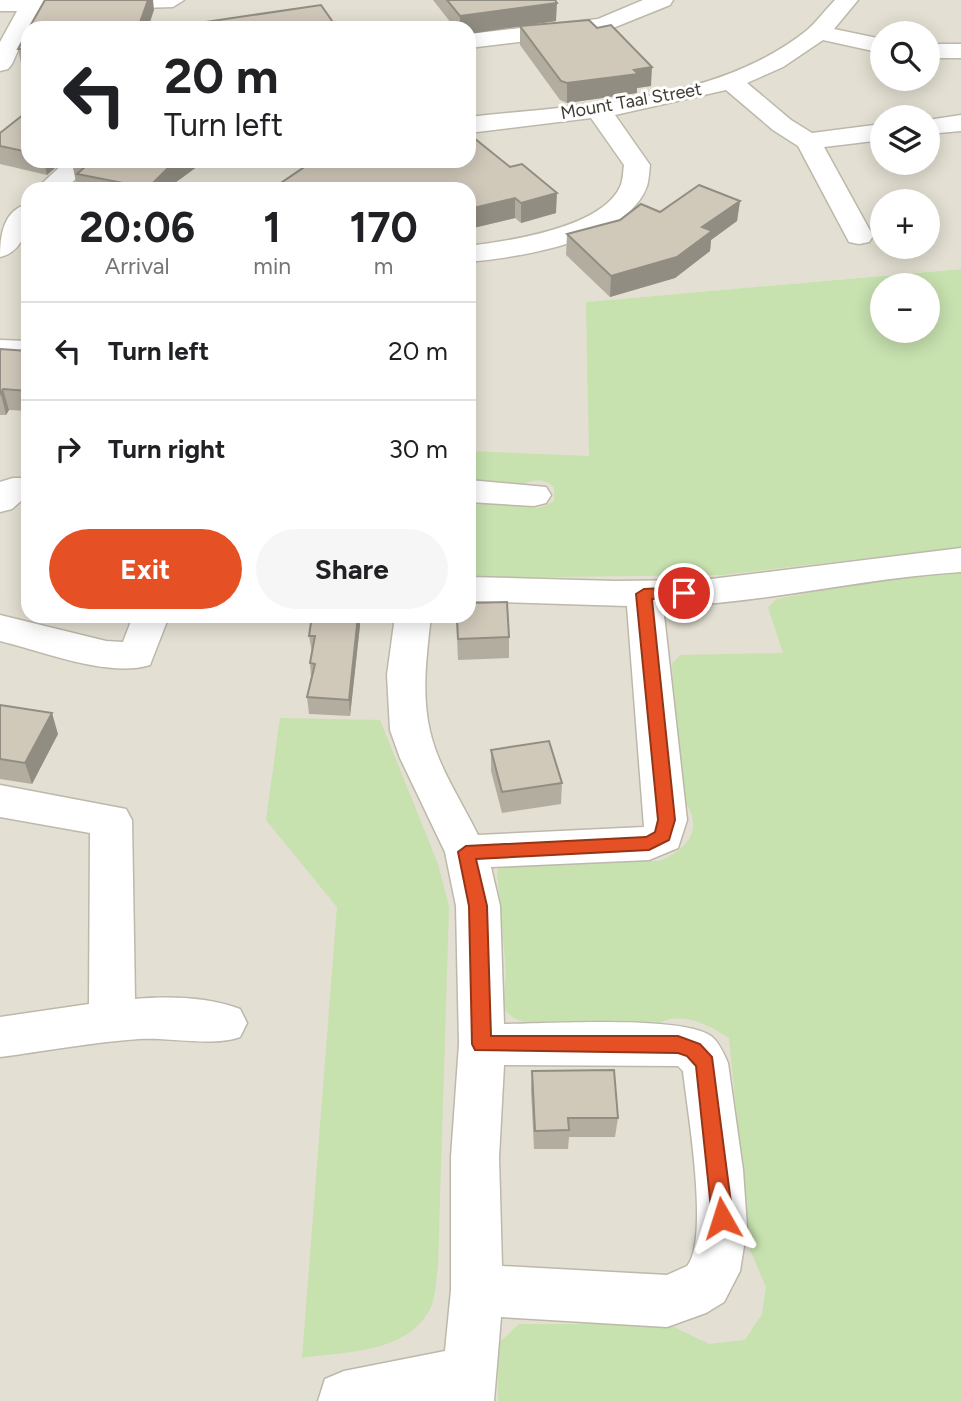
<!DOCTYPE html>
<meta charset="utf-8">
<style>
:root{--surface:#fff;--page:#f6f6f6;--text:#202124;--muted:#757577;--line:#e0e0e0;--accent:#e55125}
body{margin:0;font-family:Figtree,sans-serif;background:var(--page);color:var(--text);height:100vh;display:flex;flex-direction:column;font-size:26px;white-space:nowrap}
*{box-sizing:border-box;margin:0}
p{font-size:23px;color:var(--muted)}
.icon{flex:none;width:38px;height:38px;fill:none;stroke:currentColor;stroke-width:2;stroke-linecap:round;stroke-linejoin:round}
.map{position:relative;flex:1;overflow:hidden}
.side{position:absolute;left:21px;top:182px;width:455px;height:441px;display:flex;flex-direction:column;background:var(--surface);border-radius:21px;box-shadow:0 4px 18px #0003}
.side>*{flex:none}
.top-card{position:absolute;left:21px;top:21px;width:455px;height:147px;border-radius:21px;box-shadow:0 4px 18px #0003;background:#fff;color:var(--text);overflow:hidden}
.buttons{position:absolute;left:870px;top:21px;display:grid;gap:14px}
.buttons a{display:grid;place-items:center;width:70px;height:70px;border-radius:50%;background:var(--surface);box-shadow:0 4px 18px #0003;font-size:35px}
.pin{position:absolute;display:grid;place-items:center;width:60px;height:60px;color:#fff;margin:-30px;border:4px solid #fff;border-radius:50%;box-shadow:0 2px 7px #0007}
.me{position:absolute;width:77px;margin:-38px;rotate:354deg;stroke-linejoin:round;filter:drop-shadow(0 0 5px #0008)}
.turn{display:flex;align-items:center;gap:24px;height:147px;padding:0 28px;font-size:32px}
.turn .icon{width:91px;height:91px;stroke-width:2.5}
.turn b{display:block;font-size:49px;line-height:60px}
.eta{display:flex;justify-content:space-evenly;align-items:center;height:119px;text-align:center}
.eta b{font-size:42px;font-weight:700;line-height:49px}
.action{display:flex;gap:14px;margin-top:auto;padding:14px 28px}
.action a{flex:1;height:80px;border-radius:42px;background:var(--accent);color:#fff;font-size:28px;font-weight:700;line-height:80px;text-align:center}
.action a+a{background:var(--page);color:var(--text)}
ul{padding:0;list-style:none}
li{display:flex;align-items:center;gap:21px;height:98px;padding:0 28px;border-top:2px solid var(--line)}
li div{flex:1}
li b{display:block;font-size:26px}
li em{font-style:normal}
.map>svg:first-child{display:block}
</style>
<div class="map">
<svg width="961" height="1401" viewBox="0 0 961 1401">
<rect width="100%" height="100%" fill="#f0ede3"/>
<path fill="#e3dfd2" fill-rule="evenodd" d="M 0,0 L 961,0 L 961,269 L 587,302 L 961,454 L 961,1401 L 0,1401 ZM 28,28 L 469,28 L 469,161 L 28,161 ZM 882,33 L 928,33 L 928,79 L 882,79 ZM 882,117 L 928,117 L 928,163 L 882,163 ZM 28,189 L 469,189 L 469,616 L 28,616 ZM 882,201 L 928,201 L 928,247 L 882,247 Z"/>
<g fill="#c7e1af" fill-rule="evenodd">
<path d="M 961,269 L 961,550 L 911,553 L 722,575 L 469,578 L 469,501 C 483,502 497,501 510,502 C 531,505 533,514 554,501 L 554,487 C 538,473 528,485 511,485 C 497,485 483,483 469,481 L 469,451 L 589,456 L 586,302 ZM 882,285 L 928,285 L 928,331 L 882,331 Z"/>
<path d="M 961,569 L 961,1401 L 498,1401 L 498,1344 L 519,1324 L 668,1324 L 709,1344 L 745,1340 L 762,1314 L 766,1287 L 750,1250 L 729,1038 C 706,1023 675,1007 652,1029 L 529,1024 L 514,1018 L 503,1009 L 506,971 L 497,871 L 508,858 L 659,861 C 692,848 706,824 679,795 L 672,664 L 680,655 L 783,653 L 768,607 L 777,599 L 883,578 Z"/>
<path d="M 280,718 L 380,720 L 438,864 L 449,906 L 438,1265 C 436,1278 436,1297 430,1309 C 406,1354 347,1351 302,1358 L 337,907 L 266,820 Z"/>
</g>
<g fill="none" stroke-linecap="round" stroke-linejoin="round">
<defs>
<g id="street">
<path d="M 0,0 L 184,0 L 173,7 L 40,11 L 28,28 L 12,64 L 8,69 L 0,71 L 0,42 L 17,11 L 0,11 Z"/>
<path d="M 643,0 L 673,0 L 670,5 L 603,32 L 469,48 L 469,34 L 598,19 Z"/>
<path d="M 835,0 L 858,0 L 834,29 L 882,39 L 882,53 L 823,40 L 783,67 L 747,83 L 791,120 L 812,133 L 882,124 L 882,140 L 824,147 L 873,236 L 869,242 L 859,244 L 849,242 L 798,146 L 773,130 L 726,90 L 615,115 L 650,165 C 649,172 649,180 647,186 C 627,242 519,257 469,262 L 469,246 C 509,241 601,228 620,187 C 623,181 623,172 624,165 L 591,118 L 469,133 L 469,117 C 580,104 714,104 806,31 C 816,23 825,10 835,0 Z"/>
<rect x="928" y="44" width="33" height="14"/>
<path d="M 961,115 L 961,131 L 928,134 L 928,120 Z"/>
<path d="M 66,161 L 95,161 L 65,189 L 36,189 Z"/>
<path d="M 28,204 C 28,226 25,251 0,257 C 0,236 3,210 28,204 Z"/>
<path d="M 0,340 L 28,341 L 28,359 L 0,358 Z"/>
<path d="M 13,478 L 28,478 L 28,500 L 22,500 L 12,509 L 0,512 L 0,482 Z"/>
<path d="M 469,480 L 546,487 L 551,495 L 546,503 L 534,506 L 469,502 Z"/>
<path d="M 961,548 L 961,572 C 861,578 764,604 663,606 L 687,820 L 678,848 L 649,860 L 491,867 L 500,906 L 504,1024 C 546,1024 681,1015 711,1036 C 719,1042 724,1054 728,1063 L 743,1170 L 747,1227 L 740,1271 L 724,1302 L 706,1313 L 667,1327 L 501,1317 L 494,1401 L 318,1401 L 325,1379 L 344,1371 L 445,1351 L 451,1290 L 451,1157 L 459,1044 L 456,906 L 445,852 L 400,758 L 390,730 L 387,675 L 395,616 L 431,616 C 427,653 421,693 430,731 C 438,767 462,802 478,835 L 644,827 L 627,606 L 469,601 L 469,577 L 615,581 L 703,580 ZM 504,1065 L 678,1066 L 683,1071 C 687,1108 710,1239 687,1266 L 667,1275 L 502,1266 L 499,1157 Z"/>
<path d="M 0,615 L 106,641 L 123,642 L 133,616 L 169,616 L 150,665 C 108,678 42,651 0,641 Z"/>
<path d="M 0,785 L 126,809 L 132,820 L 135,999 C 170,996 207,997 240,1009 L 247,1023 L 240,1037 C 212,1047 171,1037 139,1039 C 93,1042 46,1051 0,1057 L 0,1017 L 89,1004 L 90,833 L 0,817 Z"/>
</g>
</defs>
<use href="#street" stroke="#bdb8aa" stroke-width="3"/>
<use href="#street" fill="#fff" fill-rule="evenodd"/>
</g>
<g fill="#b3ada0">
<path d="M 433,0 L 555,0 L 556,21 L 528,25 L 651,86 L 637,88 L 637,93 L 567,103 L 560,100 L 520,45 L 520,26 L 469,34 L 469,28 L 455,28 Z"/>
<path d="M 28,31 L 28,68 L 22,68 L 18,49 Z"/>
<path d="M 28,111 L 28,161 L 63,161 L 47,175 L 0,164 L 0,133 Z"/>
<path d="M 469,161 L 556,213 L 521,223 L 515,218 L 469,229 Z"/>
<path d="M 72,163 L 175,183 L 169,189 L 80,189 L 79,183 L 76,182 Z"/>
<path d="M 740,201 L 737,221 L 711,240 L 710,251 L 675,278 L 610,297 L 566,255 L 567,234 L 660,212 Z"/>
<path d="M 0,349 L 28,351 L 28,411 L 9,410 L 6,415 L 0,415 Z"/>
<path d="M 312,616 L 360,616 L 360,625 L 350,716 L 309,714 L 307,697 L 311,677 L 310,663 L 312,653 L 309,636 Z"/>
<path d="M 456,616 L 509,637 L 509,658 L 458,660 Z"/>
<path d="M 0,705 L 58,734 L 32,784 L 0,779 Z"/>
<path d="M 491,750 L 562,783 L 561,804 L 502,813 L 491,771 Z"/>
<path d="M 532,1071 L 618,1118 L 615,1137 L 569,1137 L 568,1149 L 534,1149 L 531,1090 Z"/>
</g>
<g fill="#928d82">
<path d="M 148,0 L 153,0 L 154,10 L 148,28 L 138,28 Z"/>
<path d="M 557,3 L 556,21 L 469,34 L 469,28 L 460,28 L 460,16 Z"/>
<path d="M 652,67 L 651,86 L 637,88 L 637,93 L 567,103 L 567,83 Z"/>
<path d="M 44,161 L 63,161 L 47,175 Z"/>
<path d="M 175,161 L 205,161 L 175,183 L 169,189 L 148,189 L 148,188 Z"/>
<path d="M 557,193 L 556,213 L 521,223 L 521,203 Z"/>
<path d="M 515,198 L 515,218 L 469,229 L 469,209 Z"/>
<path d="M 740,201 L 737,221 L 711,240 L 710,251 L 675,278 L 610,297 L 611,276 L 702,227 Z"/>
<path d="M 3,389 L 9,410 L 6,415 L 1,394 Z"/>
<path d="M 358,616 L 360,616 L 360,625 L 350,716 L 349,700 Z"/>
<path d="M 52,713 L 58,734 L 32,784 L 25,763 Z"/>
</g>
<g fill="#d0c9ba" stroke="#928d82" stroke-width="2">
<path d="M 45,0 L 148,0 L 138,28 L 29,28 Z"/>
<path d="M 447,0 L 555,0 L 557,3 L 460,16 Z"/>
<path d="M 321,5 L 337,28 L 195,28 L 192,24 Z"/>
<path d="M 589,20 L 597,28 L 611,25 L 652,67 L 634,70 L 638,74 L 567,83 L 561,81 L 520,26 Z"/>
<path d="M 28,31 L 28,49 L 18,49 Z"/>
<path d="M 28,111 L 28,152 L 0,146 L 0,133 Z"/>
<path d="M 469,134 L 510,167 L 522,164 L 557,193 L 521,203 L 515,198 L 469,209 L 469,189 L 272,189 L 306,166 L 318,161 L 469,161 Z"/>
<path d="M 74,161 L 175,161 L 148,188 L 77,174 L 86,166 L 72,163 Z"/>
<path d="M 699,185 L 740,201 L 702,227 L 712,231 L 677,257 L 611,276 L 567,234 L 620,220 L 641,204 L 660,212 Z"/>
<path d="M 0,349 L 28,351 L 28,391 L 3,389 L 0,394 Z"/>
<path d="M 507,602 L 509,637 L 458,639 L 457,616 L 469,616 L 469,603 Z"/>
<path d="M 312,616 L 358,616 L 349,700 L 307,697 L 315,664 L 310,663 L 315,636 L 309,636 Z"/>
<path d="M 0,705 L 52,713 L 25,763 L 0,759 Z"/>
<path d="M 549,741 L 562,783 L 502,792 L 491,750 Z"/>
<path d="M 614,1070 L 618,1118 L 568,1118 L 569,1130 L 535,1131 L 532,1071 Z"/>
</g>
<path fill="#e55125" stroke="#953518" stroke-width="2" d="M 684,587 L 689,589 L 689,596 L 652,599 L 675,820 L 669,840 L 649,850 L 476,859 L 487,906 L 491,1036 L 678,1036 L 700,1044 L 712,1057 L 733,1218 L 730,1225 L 722,1228 L 715,1225 L 712,1218 L 696,1066 L 687,1056 L 678,1053 L 475,1050 L 472,1044 L 469,906 L 458,852 L 466,846 L 646,837 L 655,832 L 658,820 L 636,594 L 644,589 Z"/>
<g text-anchor="middle" stroke-width="6" stroke-linejoin="round" paint-order="stroke">
<g font-size="18" fill="#413d34" stroke="#fff">
<text transform="translate(631 101) rotate(-10)" y="6">Mount Taal Street</text>
</g>
</g>
</svg>
<div class="buttons">
<a><svg class="icon" aria-label="search" viewBox="0 0 24 24"><circle cx="10" cy="10" r="6"/><path d="M15 15l6 6"/></svg></a>
<a><svg class="icon" aria-label="layers" viewBox="0 0 24 24"><path d="M12 4l9 5-9 5-9-5zM3 14l9 5 9-5"/></svg></a>
<a>+</a>
<a>−</a>
</div>
<div class="pin" style="left:684px;top:593px;background:#d93025"><svg class="icon" aria-label="arrive" viewBox="0 0 24 24"><path d="M6 21V4h12l-3 4 3 4H6"/></svg></div>
<svg class="me" style="left:722px;top:1218px" viewBox="-20 -20 40 40"><path d="M0-17L14 15 0 8-14 15z" fill="#e55125" stroke="#fff" stroke-width="4"/></svg>
<div class="top-card">
<div class="turn"><svg class="icon" aria-label="left" viewBox="0 0 24 24"><path d="M17 20v-9H6M10 6l-5 5 5 5"/></svg><div><b>20 m</b>Turn left</div></div>
</div>
<section class="side">
<div class="eta">
<div><b>20:06</b><p>Arrival</p></div>
<div><b>1</b><p>min</p></div>
<div><b>170</b><p>m</p></div>
</div>
<ul>
<li><svg class="icon" aria-label="left" viewBox="0 0 24 24"><path d="M17 20v-9H6M10 6l-5 5 5 5"/></svg><div><b>Turn left</b></div><em>20 m</em></li>
<li><svg class="icon" aria-label="right" viewBox="0 0 24 24"><path d="M7 20v-9h11M14 6l5 5-5 5"/></svg><div><b>Turn right</b></div><em>30 m</em></li>
</ul>
<div class="action"><a>Exit</a><a>Share</a></div>
</section>
</div>
